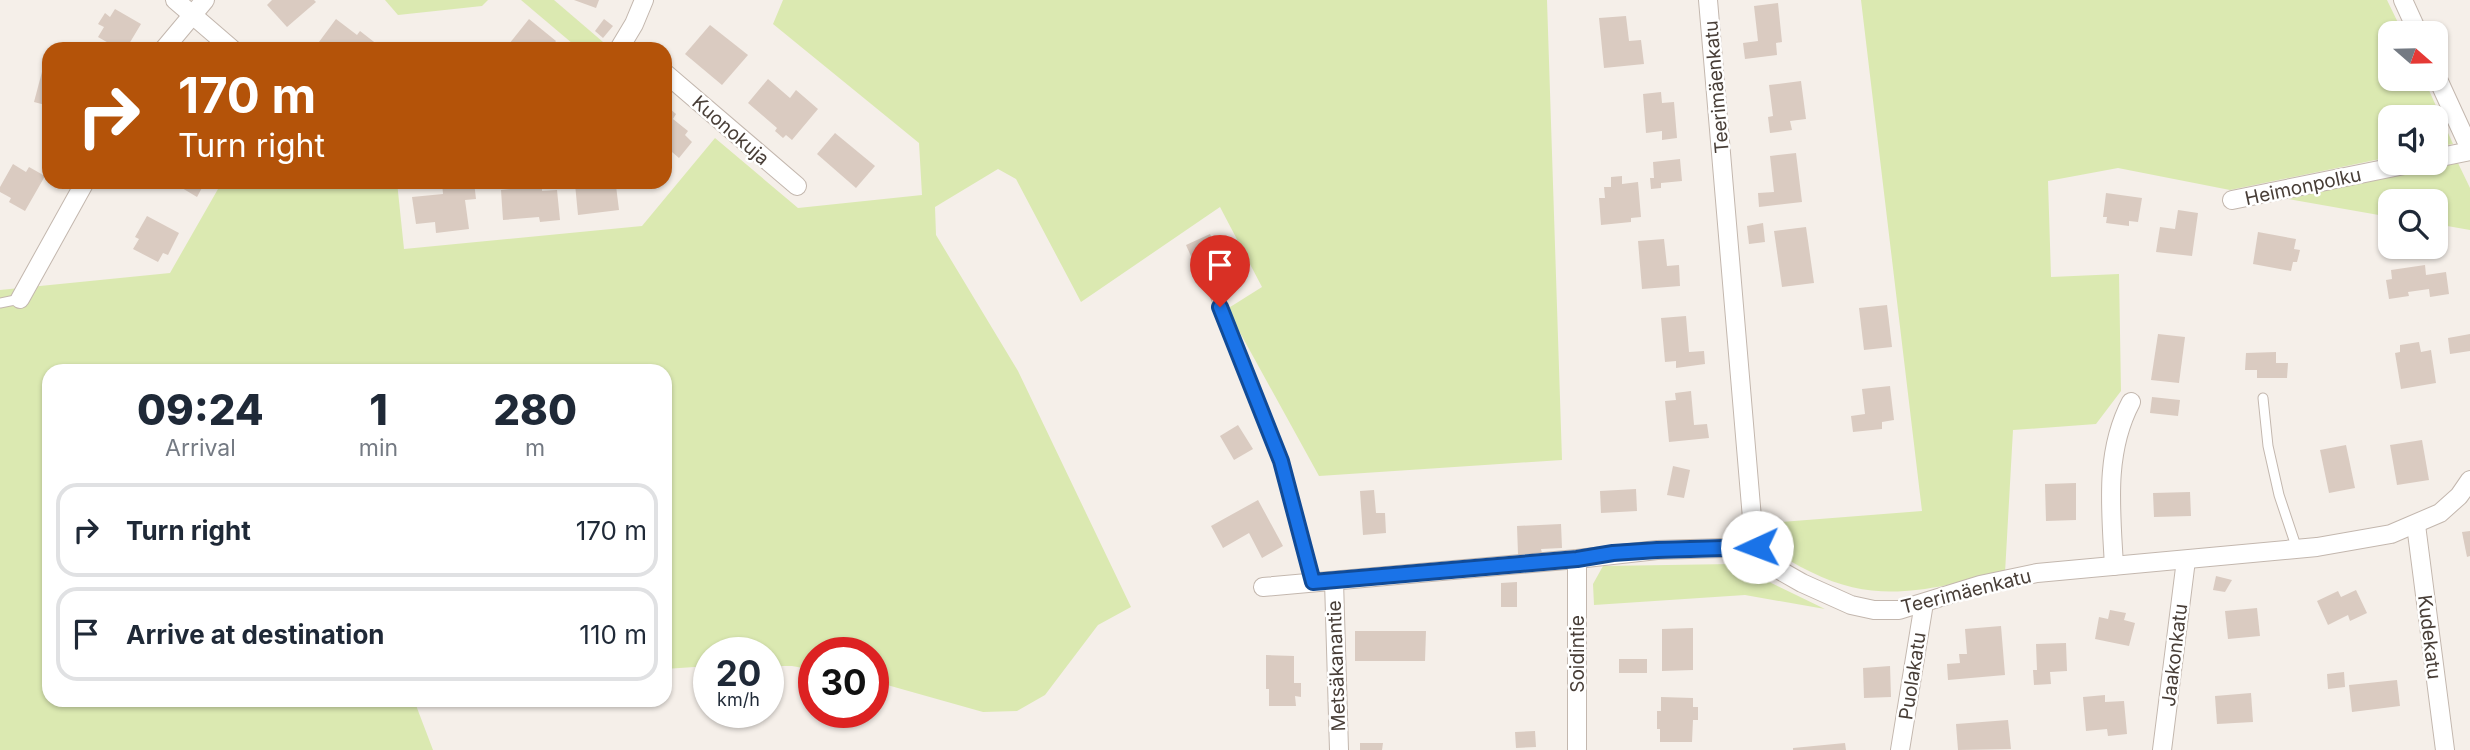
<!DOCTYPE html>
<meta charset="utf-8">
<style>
:root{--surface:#fff;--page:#f2f2f3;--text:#1f2937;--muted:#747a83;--line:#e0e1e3}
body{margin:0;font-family:Inter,sans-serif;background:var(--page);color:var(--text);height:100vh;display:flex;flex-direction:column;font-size:26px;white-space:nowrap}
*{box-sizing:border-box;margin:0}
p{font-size:23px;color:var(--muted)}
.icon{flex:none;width:38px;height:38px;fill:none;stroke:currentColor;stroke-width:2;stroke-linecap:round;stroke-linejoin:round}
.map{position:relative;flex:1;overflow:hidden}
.panel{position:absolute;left:42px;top:364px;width:630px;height:343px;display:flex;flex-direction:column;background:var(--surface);border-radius:21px;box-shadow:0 2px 5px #0004}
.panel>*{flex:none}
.guide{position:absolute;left:42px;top:42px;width:630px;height:147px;border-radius:21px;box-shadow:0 2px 5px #0004;background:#b45309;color:#fff;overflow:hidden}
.needle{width:46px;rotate:110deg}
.controls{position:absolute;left:2378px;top:21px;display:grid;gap:14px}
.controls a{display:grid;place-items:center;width:70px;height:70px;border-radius:14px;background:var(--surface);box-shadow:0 2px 5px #0004;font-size:35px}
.speed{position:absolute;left:693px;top:637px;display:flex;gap:14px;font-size:35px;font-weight:700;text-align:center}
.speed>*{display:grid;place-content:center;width:91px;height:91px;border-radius:50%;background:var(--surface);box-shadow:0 2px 5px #0004;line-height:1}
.speed small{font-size:18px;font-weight:400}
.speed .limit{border:10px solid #d22;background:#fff;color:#111}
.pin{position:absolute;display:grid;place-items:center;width:60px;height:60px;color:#fff;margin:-72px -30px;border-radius:50% 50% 50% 0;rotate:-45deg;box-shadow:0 0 7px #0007}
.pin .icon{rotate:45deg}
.me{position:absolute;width:77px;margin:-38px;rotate:268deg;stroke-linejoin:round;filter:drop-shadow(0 0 5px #0008)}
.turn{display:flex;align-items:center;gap:24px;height:147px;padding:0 21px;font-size:32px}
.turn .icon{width:91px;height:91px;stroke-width:2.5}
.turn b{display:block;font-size:49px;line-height:60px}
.eta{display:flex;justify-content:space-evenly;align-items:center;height:119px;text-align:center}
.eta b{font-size:42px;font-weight:800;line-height:49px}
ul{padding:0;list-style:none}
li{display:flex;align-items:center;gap:21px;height:94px;margin:0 14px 10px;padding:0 7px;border:4px solid var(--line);border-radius:21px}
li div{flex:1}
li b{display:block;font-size:26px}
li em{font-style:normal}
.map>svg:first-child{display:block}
</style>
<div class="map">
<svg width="2470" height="750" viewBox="0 0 2470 750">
<rect width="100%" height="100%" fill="#f5efe9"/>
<g fill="#dbe9b1">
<path d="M 385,0 L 488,0 L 482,6 L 398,15 Z"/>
<path d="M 521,0 L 554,0 L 603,42 L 597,49 L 579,49 Z"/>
<path d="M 783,0 L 1547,0 L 1562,460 L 1319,476 L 1227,309 L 1262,287 L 1220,207 L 1081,302 L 1016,179 L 998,169 L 935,207 L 936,235 L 1018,371 L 1131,607 L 1098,625 L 1045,695 L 1017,711 L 983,712 L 873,681 L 873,653 L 814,653 L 814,670 L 792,666 L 768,666 L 768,653 L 709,653 L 709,666 L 665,669 L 665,371 L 49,371 L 49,700 L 414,700 L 433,750 L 0,750 L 0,290 L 170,273 L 222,182 L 397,182 L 404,249 L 642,226 L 715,138 L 798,208 L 922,195 L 919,143 L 773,24 Z"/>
<path d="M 1861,0 L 2387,0 L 2403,33 L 2390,33 L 2390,79 L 2424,79 L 2453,144 L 2436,147 L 2436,117 L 2390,117 L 2390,157 L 2230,190 L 2118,168 L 2048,181 L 2051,277 L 2119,274 L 2121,391 L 2096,424 L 2013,430 L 2005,573 C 1933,587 1881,607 1811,572 C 1783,558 1775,555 1769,523 L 1922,511 Z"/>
<path d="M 2457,161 L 2470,188 L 2470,230 L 2436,224 L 2436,201 L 2390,201 L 2390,217 L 2288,199 Z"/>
<path d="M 1732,564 L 1825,609 L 1745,595 L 1594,605 L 1593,584 L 1603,566 Z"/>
</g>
<g fill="#dacbc1">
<path d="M 272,0 L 314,0 L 316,2 L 287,27 L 267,5 Z"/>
<path d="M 574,0 L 599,0 L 596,8 Z"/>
<path d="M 1778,3 L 1782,42 L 1776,43 L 1777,55 L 1745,59 L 1743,43 L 1758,41 L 1754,6 Z"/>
<path d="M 115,9 L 141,24 L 126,49 L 119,49 L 98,37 L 104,27 L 98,24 L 105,13 L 110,17 Z"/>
<path d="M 1626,16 L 1629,41 L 1641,40 L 1644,64 L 1604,68 L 1599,18 Z"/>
<path d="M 336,19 L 357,35 L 360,31 L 378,45 L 375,49 L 328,49 L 319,42 Z"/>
<path d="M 529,19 L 556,41 L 550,49 L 505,49 Z"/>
<path d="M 604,19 L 613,26 L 603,38 L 595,31 Z"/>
<path d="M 710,25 L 748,55 L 722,85 L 685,54 Z"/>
<path d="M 43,68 L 49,70 L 49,106 L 34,102 Z"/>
<path d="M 768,79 L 790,98 L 796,90 L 818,109 L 792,140 L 786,135 L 783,138 L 775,131 L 777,128 L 748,103 Z"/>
<path d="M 1801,81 L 1806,119 L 1790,121 L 1792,130 L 1770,133 L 1768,117 L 1773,116 L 1769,85 Z"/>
<path d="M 1661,92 L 1662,103 L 1674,102 L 1677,138 L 1662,140 L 1662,131 L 1646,133 L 1643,94 Z"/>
<path d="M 669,108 L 676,114 L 673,119 L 688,131 L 685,135 L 692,142 L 679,158 L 665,146 L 665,113 Z"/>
<path d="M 835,133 L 875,166 L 856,188 L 817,154 Z"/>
<path d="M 1796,153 L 1802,202 L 1759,207 L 1758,193 L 1774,192 L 1770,156 Z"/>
<path d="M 1680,159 L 1682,181 L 1661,183 L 1661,188 L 1651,189 L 1650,178 L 1654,178 L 1653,162 Z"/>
<path d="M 13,164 L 26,172 L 29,167 L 45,176 L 25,211 L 9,202 L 11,198 L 0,192 L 0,187 Z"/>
<path d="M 1622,176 L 1622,184 L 1638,182 L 1641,217 L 1631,218 L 1631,222 L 1601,225 L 1599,198 L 1605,198 L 1604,187 L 1611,187 L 1611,177 Z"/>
<path d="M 172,182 L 205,182 L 197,197 Z"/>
<path d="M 442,182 L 474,182 L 476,199 L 465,200 L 469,229 L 436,233 L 435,222 L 416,224 L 412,197 L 443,194 Z"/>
<path d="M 593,182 L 594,188 L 616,186 L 619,210 L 578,215 L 575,184 Z"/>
<path d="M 542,186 L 542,191 L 557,190 L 560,220 L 540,222 L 539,217 L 503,220 L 501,190 Z"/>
<path d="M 2106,193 L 2142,198 L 2138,222 L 2129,221 L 2129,226 L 2106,223 L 2107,217 L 2103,217 Z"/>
<path d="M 2178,210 L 2198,213 L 2192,256 L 2156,252 L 2160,227 L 2175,229 Z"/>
<path d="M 147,216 L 179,233 L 168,255 L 163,253 L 158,262 L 133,249 L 139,239 L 135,237 Z"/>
<path d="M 1763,223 L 1765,242 L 1749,244 L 1747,226 Z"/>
<path d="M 1806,227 L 1814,283 L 1782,287 L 1774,231 Z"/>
<path d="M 2258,232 L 2296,239 L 2294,249 L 2300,250 L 2297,262 L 2293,262 L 2291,271 L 2253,264 Z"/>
<path d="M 1210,234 L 1222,261 L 1198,272 L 1186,245 Z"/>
<path d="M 1664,239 L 1667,266 L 1679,265 L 1680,286 L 1642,289 L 1638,241 Z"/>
<path d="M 2425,265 L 2426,275 L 2446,272 L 2449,294 L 2430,297 L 2429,289 L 2408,292 L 2409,296 L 2389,299 L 2386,280 L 2392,279 L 2391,270 Z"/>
<path d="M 1887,305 L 1892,347 L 1864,350 L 1859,308 Z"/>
<path d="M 1686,316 L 1689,352 L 1704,351 L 1705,364 L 1676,368 L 1676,361 L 1665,362 L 1661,318 Z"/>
<path d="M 2158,334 L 2185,337 L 2179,383 L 2151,380 Z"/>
<path d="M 2470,334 L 2470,351 L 2450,354 L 2448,338 Z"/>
<path d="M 2419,342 L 2421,352 L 2431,350 L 2436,383 L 2401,389 L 2395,353 L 2400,352 L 2400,345 Z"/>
<path d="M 2276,352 L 2276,363 L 2288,363 L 2287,378 L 2257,378 L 2257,370 L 2245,370 L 2246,353 Z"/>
<path d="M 1890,386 L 1894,420 L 1882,422 L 1882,429 L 1853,432 L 1851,416 L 1865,414 L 1862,389 Z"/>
<path d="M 1691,391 L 1694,425 L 1707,424 L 1709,438 L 1669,442 L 1665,401 L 1676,400 L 1675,393 Z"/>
<path d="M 2152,397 L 2180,400 L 2178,416 L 2150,413 Z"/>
<path d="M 1238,425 L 1253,449 L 1234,460 L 1220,436 Z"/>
<path d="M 2422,440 L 2429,480 L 2397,485 L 2390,445 Z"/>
<path d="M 2346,445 L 2355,488 L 2329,493 L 2320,450 Z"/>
<path d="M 1673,466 L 1690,470 L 1684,498 L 1667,495 Z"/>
<path d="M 2076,483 L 2076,520 L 2046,521 L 2045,484 Z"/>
<path d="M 1636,489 L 1637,511 L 1601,513 L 1600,491 Z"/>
<path d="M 1374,490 L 1376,513 L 1385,513 L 1386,533 L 1363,535 L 1360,491 Z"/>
<path d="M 2190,492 L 2191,516 L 2154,517 L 2153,493 Z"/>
<path d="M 1258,500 L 1283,546 L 1262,558 L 1249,533 L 1223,548 L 1211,526 Z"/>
<path d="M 1561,524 L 1562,548 L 1541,549 L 1542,553 L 1518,554 L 1517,526 Z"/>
<path d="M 2470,531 L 2470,556 L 2467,557 L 2462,532 Z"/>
<path d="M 2216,576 L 2232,580 L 2225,592 L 2213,590 Z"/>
<path d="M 1517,582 L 1517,607 L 1501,607 L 1501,583 Z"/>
<path d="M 2356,590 L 2367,613 L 2350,621 L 2348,615 L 2328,625 L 2317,601 L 2338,591 L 2341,597 Z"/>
<path d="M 2257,608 L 2260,636 L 2228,639 L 2225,611 Z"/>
<path d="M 2110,610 L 2126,613 L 2124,620 L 2135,623 L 2129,646 L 2095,639 L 2099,617 L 2108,619 Z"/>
<path d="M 2001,626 L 2005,675 L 1948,680 L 1947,664 L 1960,663 L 1959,654 L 1967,654 L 1965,629 Z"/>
<path d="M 1693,628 L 1693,670 L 1662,671 L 1662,629 Z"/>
<path d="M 1355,631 L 1426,631 L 1425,661 L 1355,661 Z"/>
<path d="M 2066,643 L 2067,671 L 2050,672 L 2051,684 L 2034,685 L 2033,670 L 2037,670 L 2036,644 Z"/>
<path d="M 1266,655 L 1294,656 L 1294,683 L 1301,683 L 1301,697 L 1295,696 L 1296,706 L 1269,706 L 1269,689 L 1266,689 Z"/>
<rect x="1619" y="659" width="28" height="14"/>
<path d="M 1890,666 L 1891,697 L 1864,698 L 1863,668 Z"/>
<path d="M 2344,672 L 2345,687 L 2328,689 L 2327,674 Z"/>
<path d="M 2397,680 L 2400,706 L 2352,712 L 2349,685 Z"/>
<path d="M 2251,693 L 2253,722 L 2217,724 L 2215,696 Z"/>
<path d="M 2105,695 L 2105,702 L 2124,701 L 2127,734 L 2108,736 L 2107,729 L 2086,731 L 2083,697 Z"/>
<path d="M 1661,697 L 1693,698 L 1693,707 L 1698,707 L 1698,720 L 1693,720 L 1692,742 L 1660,742 L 1660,729 L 1657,729 L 1657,711 L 1661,711 Z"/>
<path d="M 2008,720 L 2011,749 L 1958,750 L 1956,724 Z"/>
<path d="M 1535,731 L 1536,747 L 1516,748 L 1515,732 Z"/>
<path d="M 1360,743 L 1383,743 L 1382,750 L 1360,750 Z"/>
<path d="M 1845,743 L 1846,750 L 1793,750 L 1793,748 Z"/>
</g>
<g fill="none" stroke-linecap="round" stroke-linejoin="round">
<defs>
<g id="service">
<path d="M 1215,295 L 1281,461 L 1313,582"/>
<path d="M 0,303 L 20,299"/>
<path d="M 2263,398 L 2268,446 L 2279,495 L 2297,549"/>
</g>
<g id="minor">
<path d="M 175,0 L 232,49"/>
<path d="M 1708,0 L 1753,530 L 1757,547 L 1781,571 L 1802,583 L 1851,605 L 1874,610 L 1899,610 L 1980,585 L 2037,573 L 2317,547 L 2391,534 L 2440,513 L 2459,496 L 2470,480"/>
<path d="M 2403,0 L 2418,33"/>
<path d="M 164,49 L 205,0"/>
<path d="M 619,49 L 634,24 L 644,0"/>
<path d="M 665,73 L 797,186"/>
<path d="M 2436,75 L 2470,149"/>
<path d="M 2436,158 L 2470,151"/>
<path d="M 2232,200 L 2414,163"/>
<path d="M 20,299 L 85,182"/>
<path d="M 2416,525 L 2445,750"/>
<path d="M 2114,566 C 2111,510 2104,453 2131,402"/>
<path d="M 1334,581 L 1339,750"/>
<path d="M 1263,587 L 1577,559 L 1657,550 L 1757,547"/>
<path d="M 1577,750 L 1577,559"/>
<path d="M 1900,750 L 1924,603"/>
<path d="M 2162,750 L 2186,560"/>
</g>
</defs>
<use href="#service" stroke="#c3b7ae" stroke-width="11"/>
<use href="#minor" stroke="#c3b7ae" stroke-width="20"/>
<use href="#service" stroke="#fff" stroke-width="9"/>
<use href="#minor" stroke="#fff" stroke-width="18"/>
</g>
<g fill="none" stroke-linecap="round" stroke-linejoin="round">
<defs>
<path id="route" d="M 1220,307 L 1281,461 L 1313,582 L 1577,559 L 1613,553 L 1657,550 L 1757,547"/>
</defs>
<use href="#route" stroke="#114b97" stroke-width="18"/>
<use href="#route" stroke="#1a73e8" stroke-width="12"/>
</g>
<g text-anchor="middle" stroke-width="5" stroke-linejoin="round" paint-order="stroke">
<g font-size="19" fill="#483e37" stroke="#fff">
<text transform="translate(1716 87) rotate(-95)" y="7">Teerimäenkatu</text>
<text transform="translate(731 130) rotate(41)" y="7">Kuonokuja</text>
<text transform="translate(2303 186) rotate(-12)" y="7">Heimonpolku</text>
<text transform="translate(1966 591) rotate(-14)" y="7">Teerimäenkatu</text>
<text transform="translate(2430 637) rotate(83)" y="7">Kudekatu</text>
<text transform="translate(1577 654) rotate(-90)" y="7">Soidintie</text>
<text transform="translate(2174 655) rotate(-83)" y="7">Jaakonkatu</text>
<text transform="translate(1336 666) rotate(-92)" y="7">Metsäkanantie</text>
<text transform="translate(1912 676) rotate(-81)" y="7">Puolakatu</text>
</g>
</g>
</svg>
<div class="controls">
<a><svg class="needle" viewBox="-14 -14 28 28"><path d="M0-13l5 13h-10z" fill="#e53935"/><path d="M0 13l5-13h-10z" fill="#747a83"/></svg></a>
<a><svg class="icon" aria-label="sound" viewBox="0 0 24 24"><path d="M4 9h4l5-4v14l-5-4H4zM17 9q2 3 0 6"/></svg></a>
<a><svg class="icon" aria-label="search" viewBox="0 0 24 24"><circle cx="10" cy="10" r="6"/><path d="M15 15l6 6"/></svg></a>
</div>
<div class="speed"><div>20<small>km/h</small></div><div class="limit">30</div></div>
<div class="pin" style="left:1220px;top:307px;background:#d93025"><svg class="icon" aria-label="arrive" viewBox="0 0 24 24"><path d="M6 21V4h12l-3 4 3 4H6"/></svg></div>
<svg class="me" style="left:1757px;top:547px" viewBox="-20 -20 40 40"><circle r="19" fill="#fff"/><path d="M0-13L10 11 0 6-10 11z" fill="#1a73e8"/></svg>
<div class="guide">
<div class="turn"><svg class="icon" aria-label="right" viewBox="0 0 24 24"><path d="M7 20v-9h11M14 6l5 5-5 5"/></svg><div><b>170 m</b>Turn right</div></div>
</div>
<section class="panel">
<div class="eta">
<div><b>09:24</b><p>Arrival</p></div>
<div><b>1</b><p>min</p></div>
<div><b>280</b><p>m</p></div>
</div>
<ul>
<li><svg class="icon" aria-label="right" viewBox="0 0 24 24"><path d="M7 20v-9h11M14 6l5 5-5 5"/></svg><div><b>Turn right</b></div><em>170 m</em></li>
<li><svg class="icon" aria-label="arrive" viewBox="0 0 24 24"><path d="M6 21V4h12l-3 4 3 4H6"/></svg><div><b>Arrive at destination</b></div><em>110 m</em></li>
</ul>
</section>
</div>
